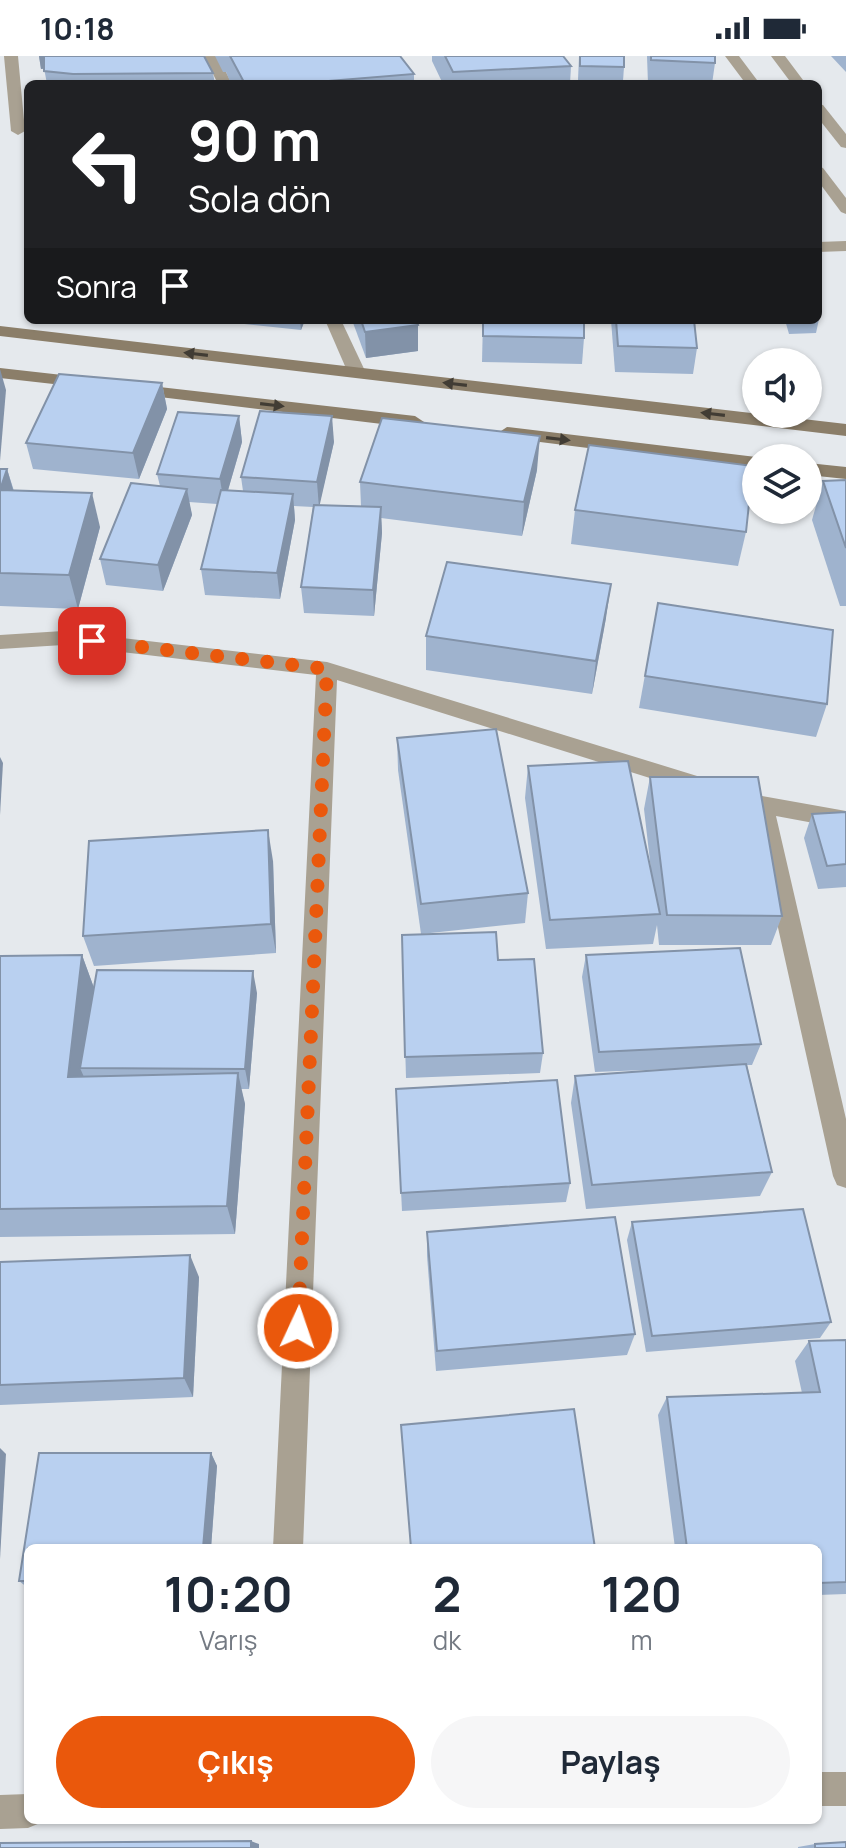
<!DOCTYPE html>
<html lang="tr">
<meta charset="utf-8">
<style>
:root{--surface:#fff;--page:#f6f6f7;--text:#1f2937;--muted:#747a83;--accent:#ea580c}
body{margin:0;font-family:Manrope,sans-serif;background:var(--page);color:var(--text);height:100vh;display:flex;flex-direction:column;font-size:30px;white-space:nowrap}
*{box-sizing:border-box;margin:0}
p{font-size:26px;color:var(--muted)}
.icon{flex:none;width:44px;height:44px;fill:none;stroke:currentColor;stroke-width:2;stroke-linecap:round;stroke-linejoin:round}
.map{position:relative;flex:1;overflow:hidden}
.drawer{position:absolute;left:24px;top:1488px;width:798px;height:280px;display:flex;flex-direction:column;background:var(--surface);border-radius:12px;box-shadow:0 2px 6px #0004}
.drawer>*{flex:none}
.banner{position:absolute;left:24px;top:24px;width:798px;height:244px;border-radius:12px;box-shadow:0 2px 6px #0004;background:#202124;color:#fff;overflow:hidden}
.tools{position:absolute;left:742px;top:292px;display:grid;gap:16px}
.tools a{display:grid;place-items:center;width:80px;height:80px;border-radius:50%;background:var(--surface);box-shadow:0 2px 6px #0004;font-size:40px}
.pin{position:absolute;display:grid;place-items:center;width:68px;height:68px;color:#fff;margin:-34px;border-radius:16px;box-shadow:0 4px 12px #0006}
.me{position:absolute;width:88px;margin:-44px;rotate:3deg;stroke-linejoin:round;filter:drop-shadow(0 0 6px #0008)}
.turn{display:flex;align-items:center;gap:28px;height:168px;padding:0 32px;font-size:36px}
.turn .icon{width:104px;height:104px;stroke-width:2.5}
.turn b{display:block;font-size:56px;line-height:68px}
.then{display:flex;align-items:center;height:76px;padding:0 32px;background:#0003;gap:16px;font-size:30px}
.eta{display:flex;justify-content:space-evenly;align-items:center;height:136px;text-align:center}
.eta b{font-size:48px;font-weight:700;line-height:56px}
.primary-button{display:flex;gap:16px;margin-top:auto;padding:16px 32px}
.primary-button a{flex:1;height:92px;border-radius:48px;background:var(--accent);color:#fff;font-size:32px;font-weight:700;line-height:92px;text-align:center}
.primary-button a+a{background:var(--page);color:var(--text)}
.status{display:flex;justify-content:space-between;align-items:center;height:56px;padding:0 40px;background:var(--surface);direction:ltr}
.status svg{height:22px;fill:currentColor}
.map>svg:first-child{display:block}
</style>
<div class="status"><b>10:18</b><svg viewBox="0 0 49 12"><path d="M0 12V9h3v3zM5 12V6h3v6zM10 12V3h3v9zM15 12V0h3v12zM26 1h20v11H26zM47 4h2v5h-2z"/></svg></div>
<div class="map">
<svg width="846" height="1792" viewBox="0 0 846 1792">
<rect width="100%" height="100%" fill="#e5e9ed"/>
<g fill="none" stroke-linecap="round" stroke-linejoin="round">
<g fill="#a9a192" fill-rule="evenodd">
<path d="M 4,0 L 18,0 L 25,75 L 18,79 L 11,75 Z"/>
<path d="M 204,0 L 218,0 L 232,28 L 218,28 Z"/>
<path d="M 725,0 L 739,0 L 760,28 L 746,28 Z"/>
<path d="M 771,0 L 785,0 L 806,28 L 792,28 Z"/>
<path d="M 818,48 L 823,49 L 846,78 L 846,92 L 841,91 L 818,62 Z"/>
<path d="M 818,110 L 823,112 L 846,142 L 846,158 L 841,156 L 818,125 Z"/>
<path d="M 846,185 L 846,195 L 818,196 L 818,186 Z"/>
<path d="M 325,264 L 341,264 L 366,317 L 363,321 L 357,322 L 348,317 Z"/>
<path d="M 63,575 L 327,606 L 762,740 L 846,755 L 846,773 L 776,760 L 846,1063 L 846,1132 L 837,1129 L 833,1120 L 752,754 L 337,624 L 303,1492 L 273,1492 L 316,619 L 63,589 L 0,593 L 0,579 Z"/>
<rect x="818" y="1716" width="28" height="34"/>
<path d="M 28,1738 L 28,1764 L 41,1764 L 40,1767 L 28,1772 L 0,1773 L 0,1739 Z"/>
</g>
<g fill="#8b7e69" fill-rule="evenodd">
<path d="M 0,270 L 846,368 L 846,380 L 0,280 Z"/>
<path d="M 0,312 L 89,322 L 98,327 L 89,332 L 0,322 Z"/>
<path d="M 133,328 L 415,360 L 424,366 L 415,372 L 127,337 L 124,333 Z"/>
<path d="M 507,371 L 756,401 L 759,402 L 756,402 L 756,413 L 501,381 L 498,377 Z"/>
<path d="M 808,407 L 846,411 L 846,423 L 808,419 Z"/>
</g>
</g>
<g fill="#9fb3ce">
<path d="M 39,0 L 204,0 L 213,17 L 215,28 L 47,28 L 44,12 L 41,13 Z"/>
<path d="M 215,0 L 400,0 L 414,18 L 414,28 L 231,28 L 226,16 L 223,16 Z"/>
<path d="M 432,0 L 563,0 L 571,10 L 570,28 L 443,28 L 432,5 Z"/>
<path d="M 579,0 L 624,11 L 623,25 L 578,24 Z"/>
<path d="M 647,0 L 715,0 L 715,7 L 712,28 L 648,28 Z"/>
<path d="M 831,0 L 846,0 L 846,16 Z"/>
<path d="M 818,259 L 819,263 L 816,277 L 789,278 L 785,264 L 818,264 Z"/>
<path d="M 207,264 L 305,264 L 301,274 Z"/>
<path d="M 352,264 L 416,264 L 418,269 L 418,295 L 366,302 Z"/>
<path d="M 483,264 L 584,282 L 582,308 L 482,306 Z"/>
<path d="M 611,264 L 694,264 L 697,292 L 693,318 L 615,316 Z"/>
<path d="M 162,327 L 167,353 L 139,423 L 33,413 L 26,387 Z"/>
<path d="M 239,360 L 242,386 L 228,434 L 243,435 L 241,421 L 334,386 L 319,449 L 361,450 L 360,426 L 537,414 L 522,480 L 381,462 L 382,477 L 374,560 L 304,557 L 301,531 L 313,451 L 294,450 L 295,464 L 280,543 L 205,539 L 201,513 L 217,448 L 189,446 L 192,459 L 163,535 L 106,529 L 100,503 L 160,430 L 157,418 Z"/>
<path d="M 0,413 L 7,413 L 14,435 L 100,471 L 78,553 L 0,550 Z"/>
<path d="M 846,424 L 846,550 L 840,550 L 812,464 L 823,425 Z"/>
<path d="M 575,454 L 746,476 L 738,510 L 571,488 Z"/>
<path d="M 658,547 L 827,648 L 816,681 L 639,652 Z"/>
<path d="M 606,562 L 592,638 L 426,614 L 426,580 Z"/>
<path d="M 397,682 L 528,837 L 525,867 L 421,878 L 398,714 Z"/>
<path d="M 528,710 L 651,814 L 644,753 L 650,721 L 782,860 L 771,889 L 659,889 L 657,869 L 653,888 L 546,893 L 525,742 Z"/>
<path d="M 846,756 L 846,831 L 818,833 L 804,782 L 812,758 Z"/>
<path d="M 273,805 L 276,897 L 94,910 L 83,880 Z"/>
<path d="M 402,879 L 498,904 L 543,997 L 540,1017 L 406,1022 Z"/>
<path d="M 82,899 L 94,932 L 257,937 L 249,1033 L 241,1033 L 245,1048 L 235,1178 L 0,1181 L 0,900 Z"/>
<path d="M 586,899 L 761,988 L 752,1009 L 747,1009 L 772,1116 L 760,1140 L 586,1153 L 571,1047 L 575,1020 L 696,1012 L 595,1016 L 582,921 Z"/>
<path d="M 396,1033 L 570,1127 L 566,1146 L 402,1155 Z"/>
<path d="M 632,1166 L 831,1266 L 820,1282 L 646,1296 L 627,1184 Z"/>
<path d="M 427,1176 L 635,1278 L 627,1299 L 436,1315 L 427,1200 Z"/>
<path d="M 0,1206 L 199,1221 L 193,1341 L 0,1349 Z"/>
<path d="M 846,1284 L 846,1538 L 818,1539 L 818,1492 L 675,1492 L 658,1359 L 667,1341 L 802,1337 L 795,1305 L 809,1285 Z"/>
<path d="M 39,1397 L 211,1397 L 217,1410 L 211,1492 L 28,1492 L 28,1532 L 19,1525 Z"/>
<path d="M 815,1788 L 846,1792 L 798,1792 L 798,1791 Z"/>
</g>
<g fill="#8292a8">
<path d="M 39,0 L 172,0 L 41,13 Z"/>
<path d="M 300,264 L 305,264 L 301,274 Z"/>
<path d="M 418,269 L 418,295 L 366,302 L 365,276 Z"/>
<path d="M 0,313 L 6,334 L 0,405 Z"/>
<path d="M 162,327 L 167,353 L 139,423 L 133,397 Z"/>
<path d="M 239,360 L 242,386 L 224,448 L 220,423 Z"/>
<path d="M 332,360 L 334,386 L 319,452 L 317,426 Z"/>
<path d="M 540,380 L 537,414 L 522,480 L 524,446 Z"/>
<path d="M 7,413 L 17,447 L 0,434 Z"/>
<path d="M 187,433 L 192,459 L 163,535 L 158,509 Z"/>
<path d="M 92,437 L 100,471 L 78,553 L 69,519 Z"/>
<path d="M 293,438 L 295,464 L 280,543 L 277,517 Z"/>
<path d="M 381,451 L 382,477 L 374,560 L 373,534 Z"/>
<path d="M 611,528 L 606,562 L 592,638 L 596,605 Z"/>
<path d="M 0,701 L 3,707 L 0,759 Z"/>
<path d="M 268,774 L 273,805 L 276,897 L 271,868 Z"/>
<path d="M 82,899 L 94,932 L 80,1012 L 84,1021 L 68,1021 Z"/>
<path d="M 253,915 L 257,937 L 249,1033 L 245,1013 Z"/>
<path d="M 238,1017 L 245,1048 L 235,1178 L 227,1150 Z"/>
<path d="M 190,1199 L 199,1221 L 193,1341 L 184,1322 Z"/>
<path d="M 0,1392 L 6,1398 L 0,1503 Z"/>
<path d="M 211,1397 L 217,1410 L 211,1492 L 203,1492 Z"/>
<path d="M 251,1785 L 259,1788 L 259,1792 L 251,1792 Z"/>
</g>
<g fill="#b9d0f0" stroke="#8292a8" stroke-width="2">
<path d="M 44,0 L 204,0 L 213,17 L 73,18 L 44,15 Z"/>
<path d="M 230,0 L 400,0 L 414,18 L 292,28 L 245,28 Z"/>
<path d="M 445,0 L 563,0 L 571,10 L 453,16 Z"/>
<path d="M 580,0 L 624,0 L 624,11 L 580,10 Z"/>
<path d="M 651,0 L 715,0 L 715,7 L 651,4 Z"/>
<path d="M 361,264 L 416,264 L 418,269 L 365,276 Z"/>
<path d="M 483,264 L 584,264 L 584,282 L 483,280 Z"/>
<path d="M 616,264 L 694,264 L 697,292 L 618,290 Z"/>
<path d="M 59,318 L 162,327 L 133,397 L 26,387 Z"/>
<path d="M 260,355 L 332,360 L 317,426 L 241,421 Z"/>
<path d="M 178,356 L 239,360 L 220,423 L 157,418 Z"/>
<path d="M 382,362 L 540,380 L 524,446 L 360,426 Z"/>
<path d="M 589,389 L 753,410 L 746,476 L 575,454 Z"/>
<path d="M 0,413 L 7,413 L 0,434 L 92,437 L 69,519 L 0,517 Z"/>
<path d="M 846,424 L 846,492 L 823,425 Z"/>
<path d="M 131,427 L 187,433 L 158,509 L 100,503 Z"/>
<path d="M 221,434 L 293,438 L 277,517 L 201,513 Z"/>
<path d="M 314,449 L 381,451 L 373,534 L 301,531 Z"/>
<path d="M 447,506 L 611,528 L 596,605 L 426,580 Z"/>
<path d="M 658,547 L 833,574 L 827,648 L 645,620 Z"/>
<path d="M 496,673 L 528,837 L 421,848 L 397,682 Z"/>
<path d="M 628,705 L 660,858 L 550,864 L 528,710 Z"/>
<path d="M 650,721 L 758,721 L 782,860 L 667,859 Z"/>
<path d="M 846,756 L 846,808 L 827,810 L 812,758 Z"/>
<path d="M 268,774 L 271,868 L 83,880 L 89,785 Z"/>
<path d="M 496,876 L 498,904 L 534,903 L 543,997 L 405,1001 L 402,879 Z"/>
<path d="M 740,892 L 761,988 L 599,996 L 586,899 Z"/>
<path d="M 82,899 L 68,1021 L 238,1017 L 227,1150 L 0,1153 L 0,900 Z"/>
<path d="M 97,914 L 253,915 L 245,1013 L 80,1012 Z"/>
<path d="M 746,1008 L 772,1116 L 592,1129 L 575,1020 Z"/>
<path d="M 557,1024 L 570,1127 L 401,1137 L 396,1033 Z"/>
<path d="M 803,1153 L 831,1266 L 652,1280 L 632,1166 Z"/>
<path d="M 615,1161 L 635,1278 L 437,1295 L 427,1176 Z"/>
<path d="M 190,1199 L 184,1322 L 0,1329 L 0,1206 Z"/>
<path d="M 846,1284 L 846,1526 L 818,1527 L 818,1492 L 687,1492 L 667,1341 L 820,1336 L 809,1285 Z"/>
<path d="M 574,1353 L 595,1492 L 411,1492 L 401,1369 Z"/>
<path d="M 39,1397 L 211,1397 L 203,1492 L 28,1492 L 28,1525 L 19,1525 Z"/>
<path d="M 251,1785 L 251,1792 L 0,1792 L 0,1787 Z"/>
<path d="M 846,1786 L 846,1792 L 815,1792 L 815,1788 Z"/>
</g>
<defs><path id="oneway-solid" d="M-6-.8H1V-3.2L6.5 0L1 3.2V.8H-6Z" transform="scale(2)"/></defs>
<g fill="#413c34">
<use href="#oneway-solid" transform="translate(196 298) rotate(-173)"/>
<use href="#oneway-solid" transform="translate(455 328) rotate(-173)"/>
<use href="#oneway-solid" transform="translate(272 349) rotate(7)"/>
<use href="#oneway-solid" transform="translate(713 358) rotate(-173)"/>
<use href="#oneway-solid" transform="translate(558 383) rotate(7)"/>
</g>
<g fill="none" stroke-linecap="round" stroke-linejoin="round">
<path stroke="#ea580c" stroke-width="14" stroke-dasharray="0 25.2" d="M 92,585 L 327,613 L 298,1272"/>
</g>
</svg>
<div class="tools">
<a><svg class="icon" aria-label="sound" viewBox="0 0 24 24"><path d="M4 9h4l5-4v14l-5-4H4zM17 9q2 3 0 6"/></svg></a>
<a><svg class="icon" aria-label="layers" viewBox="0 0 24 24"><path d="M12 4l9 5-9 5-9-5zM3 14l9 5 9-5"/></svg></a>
</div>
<div class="pin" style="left:92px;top:585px;background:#d93025"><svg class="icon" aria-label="arrive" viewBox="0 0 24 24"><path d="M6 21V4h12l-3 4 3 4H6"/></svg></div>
<svg class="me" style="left:298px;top:1272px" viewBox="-20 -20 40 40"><circle r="17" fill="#ea580c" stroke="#fff" stroke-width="3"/><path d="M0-11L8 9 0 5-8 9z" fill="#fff"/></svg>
<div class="banner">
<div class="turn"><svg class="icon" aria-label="left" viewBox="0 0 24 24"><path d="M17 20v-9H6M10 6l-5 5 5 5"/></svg><div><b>90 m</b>Sola dön</div></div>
<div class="then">Sonra<svg class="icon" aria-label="arrive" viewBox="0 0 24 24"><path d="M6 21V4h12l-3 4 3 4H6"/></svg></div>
</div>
<section class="drawer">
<div class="eta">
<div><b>10:20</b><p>Varış</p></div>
<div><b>2</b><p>dk</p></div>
<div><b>120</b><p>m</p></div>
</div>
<div class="primary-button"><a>Çıkış</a><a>Paylaş</a></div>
</section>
</div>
